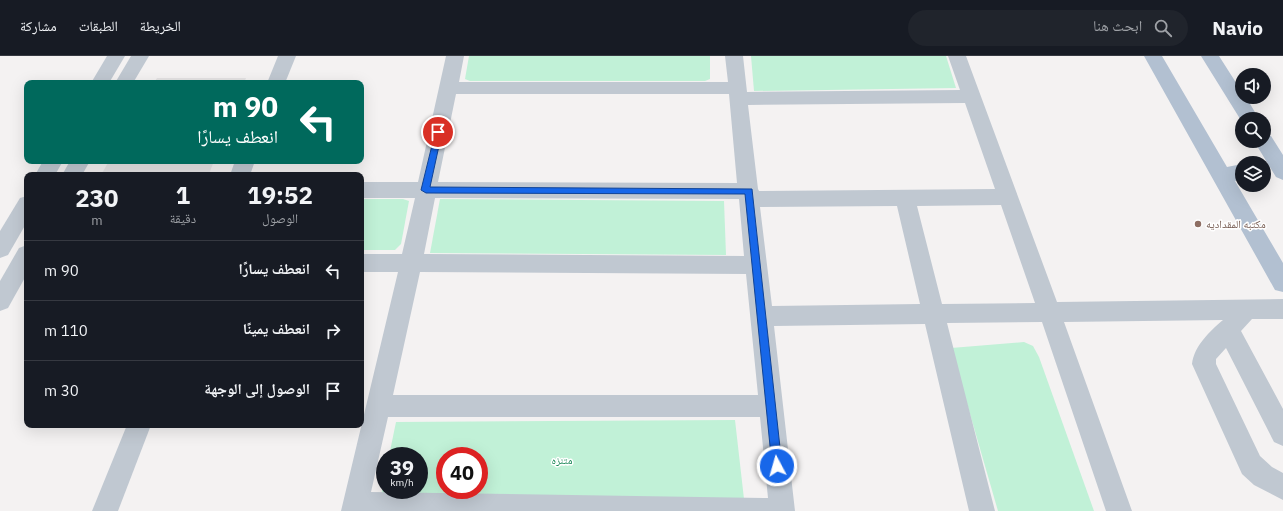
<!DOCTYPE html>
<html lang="ar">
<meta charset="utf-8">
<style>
:root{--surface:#171b24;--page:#20242c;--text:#f1f3f6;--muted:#9ea1a6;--line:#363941}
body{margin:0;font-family:"IBM Plex Sans","Noto Naskh Arabic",sans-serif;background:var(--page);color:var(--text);direction:rtl;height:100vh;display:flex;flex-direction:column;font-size:15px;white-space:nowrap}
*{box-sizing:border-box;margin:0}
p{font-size:13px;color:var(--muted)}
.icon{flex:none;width:22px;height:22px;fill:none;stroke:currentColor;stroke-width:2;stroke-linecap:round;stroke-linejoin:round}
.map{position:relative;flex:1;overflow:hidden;direction:ltr}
.sheet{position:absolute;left:24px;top:116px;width:340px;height:256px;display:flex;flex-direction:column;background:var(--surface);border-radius:8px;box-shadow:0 4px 16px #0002;direction:rtl}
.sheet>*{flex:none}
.top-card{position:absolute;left:24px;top:24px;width:340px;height:84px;border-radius:8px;box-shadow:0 4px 16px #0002;direction:rtl;background:#00695c;color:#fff;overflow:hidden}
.buttons{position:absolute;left:1235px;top:12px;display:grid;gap:8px}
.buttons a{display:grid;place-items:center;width:36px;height:36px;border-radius:50%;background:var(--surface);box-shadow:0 4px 16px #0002;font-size:20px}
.speed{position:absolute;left:376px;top:391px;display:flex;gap:8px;font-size:20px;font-weight:700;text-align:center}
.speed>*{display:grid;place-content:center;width:52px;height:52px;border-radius:50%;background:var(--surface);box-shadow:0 4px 16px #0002;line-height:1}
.speed small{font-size:10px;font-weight:400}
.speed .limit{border:6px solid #d22;background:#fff;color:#111}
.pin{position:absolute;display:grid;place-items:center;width:34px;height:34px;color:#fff;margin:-17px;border:2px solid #fff;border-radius:50%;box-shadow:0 1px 4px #0007}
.me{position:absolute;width:44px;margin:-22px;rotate:354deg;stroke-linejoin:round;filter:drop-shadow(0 0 3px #0008)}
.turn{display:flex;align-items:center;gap:14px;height:84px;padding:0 20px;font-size:18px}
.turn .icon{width:52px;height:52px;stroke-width:2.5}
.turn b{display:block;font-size:28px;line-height:34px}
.eta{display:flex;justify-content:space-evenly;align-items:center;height:68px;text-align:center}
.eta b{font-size:24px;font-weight:700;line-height:28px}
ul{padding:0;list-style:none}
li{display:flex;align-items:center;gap:12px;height:60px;padding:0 20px;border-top:1px solid var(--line)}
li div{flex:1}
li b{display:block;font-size:15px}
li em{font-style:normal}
header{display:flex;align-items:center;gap:24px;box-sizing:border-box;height:56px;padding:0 20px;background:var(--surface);border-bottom:1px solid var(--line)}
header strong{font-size:19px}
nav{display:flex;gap:22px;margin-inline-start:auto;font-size:14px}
.search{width:280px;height:36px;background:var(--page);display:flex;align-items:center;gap:10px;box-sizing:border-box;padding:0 14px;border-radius:22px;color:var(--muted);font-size:15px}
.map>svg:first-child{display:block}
</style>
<header>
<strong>Navio</strong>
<div class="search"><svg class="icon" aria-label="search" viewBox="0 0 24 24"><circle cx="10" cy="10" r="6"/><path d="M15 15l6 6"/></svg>ابحث هنا</div>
<nav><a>الخريطة</a><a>الطبقات</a><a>مشاركة</a></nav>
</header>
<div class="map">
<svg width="1283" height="455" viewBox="0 0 1283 455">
<rect width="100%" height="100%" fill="#f4f2f2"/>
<g fill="#e5e3e4">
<path d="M 157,22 L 246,22 L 244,27 L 154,27 Z"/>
<path d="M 109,105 L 214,105 L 209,118 L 101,119 Z"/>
</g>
<g fill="#c1f1d7" fill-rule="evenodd">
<path d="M 469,0 L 710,0 L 710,23 L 705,25 L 470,25 L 465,23 Z"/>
<path d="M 751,0 L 946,0 L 956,32 L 754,35 Z"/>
<path d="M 361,143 L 403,143 L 409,145 L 401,188 L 395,194 L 361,194 Z"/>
<path d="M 440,143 L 724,145 L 726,199 L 430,197 Z"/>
<path d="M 1024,286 L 1033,290 L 1039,301 L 1094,455 L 998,455 L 951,292 Z"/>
<path d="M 735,364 L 744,443 L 380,444 L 385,420 L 385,434 L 419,434 L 419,400 L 389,400 L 396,366 ZM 445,400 L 479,400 L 479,434 L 445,434 Z"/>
</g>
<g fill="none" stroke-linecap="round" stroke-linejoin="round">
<g fill="#c0c8d1" fill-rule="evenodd">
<path d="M 107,0 L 125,0 L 109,27 L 91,27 Z"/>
<path d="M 131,0 L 149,0 L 133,27 L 115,27 Z"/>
<path d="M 278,0 L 296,0 L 285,27 L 267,27 Z"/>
<path d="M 446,0 L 464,0 L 459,26 L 728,26 L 725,0 L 743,0 L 747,36 L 960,34 L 948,0 L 966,0 L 1057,246 L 1283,243 L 1283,263 L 1252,263 L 1241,275 L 1283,353 L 1283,390 L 1274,386 L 1226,292 L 1216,303 L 1216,308 L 1260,400 L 1272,411 L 1283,417 L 1283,444 L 1254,429 L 1242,418 L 1192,308 C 1194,290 1210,275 1223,264 L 1064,266 L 1132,455 L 1106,455 L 1042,266 L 947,267 L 995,455 L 969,455 L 925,268 L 774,270 L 795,455 L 341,455 L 398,216 L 361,216 L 361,198 L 402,198 L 415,142 L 361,142 L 361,126 L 418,126 ZM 456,38 L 729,38 L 737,127 L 438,126 ZM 965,47 L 995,133 L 759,135 L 758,133 L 748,49 ZM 435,142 L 739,143 L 744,200 L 424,198 ZM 1001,149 L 1035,247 L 942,248 L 917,150 ZM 897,150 L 920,248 L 772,250 L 760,151 ZM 420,216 L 746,218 L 758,339 L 393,339 ZM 388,361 L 760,361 L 768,442 L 371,436 Z"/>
<path d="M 43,105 L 63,105 L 55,119 L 35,119 Z"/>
<path d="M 70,105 L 90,105 L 82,119 L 62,119 Z"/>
<path d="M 235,105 L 255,105 L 250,119 L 230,119 Z"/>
<path d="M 27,140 L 27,166 L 8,199 L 0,202 L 0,175 L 20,142 Z"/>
<path d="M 27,189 L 27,218 L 8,252 L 0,255 L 0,225 L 19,192 Z"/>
<path d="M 127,369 L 151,369 L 118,455 L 92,455 Z"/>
</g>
<g fill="#b2c0d1" fill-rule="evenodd">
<path d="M 1144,0 L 1162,0 L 1227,111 L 1242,108 L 1242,124 L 1235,125 L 1283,207 L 1283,236 L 1275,234 Z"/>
<path d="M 1201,0 L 1219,0 L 1242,36 L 1242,41 L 1246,41 L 1259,63 L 1242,63 L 1242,66 Z"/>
<path d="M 1264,78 L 1271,80 L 1283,99 L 1283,124 L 1276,121 L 1254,85 L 1264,85 Z"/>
</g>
</g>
<path fill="#1767e9" stroke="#0f4397" d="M 436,73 L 441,73 L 442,76 L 430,131 L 752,133 L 782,410 L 781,413 L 777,415 L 773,413 L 772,410 L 745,138 L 426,137 L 421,134 Z"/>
<circle fill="#8d6e63" stroke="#fff" stroke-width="1.5" cx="1198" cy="168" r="4"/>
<g text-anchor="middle" stroke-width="3" stroke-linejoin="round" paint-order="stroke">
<g font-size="11" fill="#785e54" stroke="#fff" text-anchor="start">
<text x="1206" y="172">مكتبه المقداديه</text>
</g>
<g font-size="11" fill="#168554" stroke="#fff">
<text x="562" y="408">متنزه</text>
</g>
</g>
</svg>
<div class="buttons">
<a><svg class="icon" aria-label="sound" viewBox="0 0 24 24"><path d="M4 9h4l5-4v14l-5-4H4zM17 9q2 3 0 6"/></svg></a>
<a><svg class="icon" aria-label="search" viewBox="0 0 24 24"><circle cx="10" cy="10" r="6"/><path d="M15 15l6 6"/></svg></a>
<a><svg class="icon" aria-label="layers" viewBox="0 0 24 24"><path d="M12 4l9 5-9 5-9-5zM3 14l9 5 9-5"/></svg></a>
</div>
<div class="speed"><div>39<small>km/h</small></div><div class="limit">40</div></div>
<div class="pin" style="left:438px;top:76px;background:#d93025"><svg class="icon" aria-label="arrive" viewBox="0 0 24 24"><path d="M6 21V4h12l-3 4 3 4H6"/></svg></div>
<svg class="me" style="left:777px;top:410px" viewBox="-20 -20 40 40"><circle r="17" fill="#1767e9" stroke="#fff" stroke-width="3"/><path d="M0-11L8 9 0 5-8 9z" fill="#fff"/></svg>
<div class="top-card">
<div class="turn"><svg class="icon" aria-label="left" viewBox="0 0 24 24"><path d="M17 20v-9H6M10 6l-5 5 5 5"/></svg><div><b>90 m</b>انعطف يسارًا</div></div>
</div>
<section class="sheet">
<div class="eta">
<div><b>19:52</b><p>الوصول</p></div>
<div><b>1</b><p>دقيقة</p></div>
<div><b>230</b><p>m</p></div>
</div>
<ul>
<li><svg class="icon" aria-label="left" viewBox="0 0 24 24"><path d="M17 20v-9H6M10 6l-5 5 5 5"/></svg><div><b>انعطف يسارًا</b></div><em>90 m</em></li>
<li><svg class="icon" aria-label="right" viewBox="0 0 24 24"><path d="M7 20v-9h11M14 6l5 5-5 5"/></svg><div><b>انعطف يمينًا</b></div><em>110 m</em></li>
<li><svg class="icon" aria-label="arrive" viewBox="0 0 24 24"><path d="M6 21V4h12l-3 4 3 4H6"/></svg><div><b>الوصول إلى الوجهة</b></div><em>30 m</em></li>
</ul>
</section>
</div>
